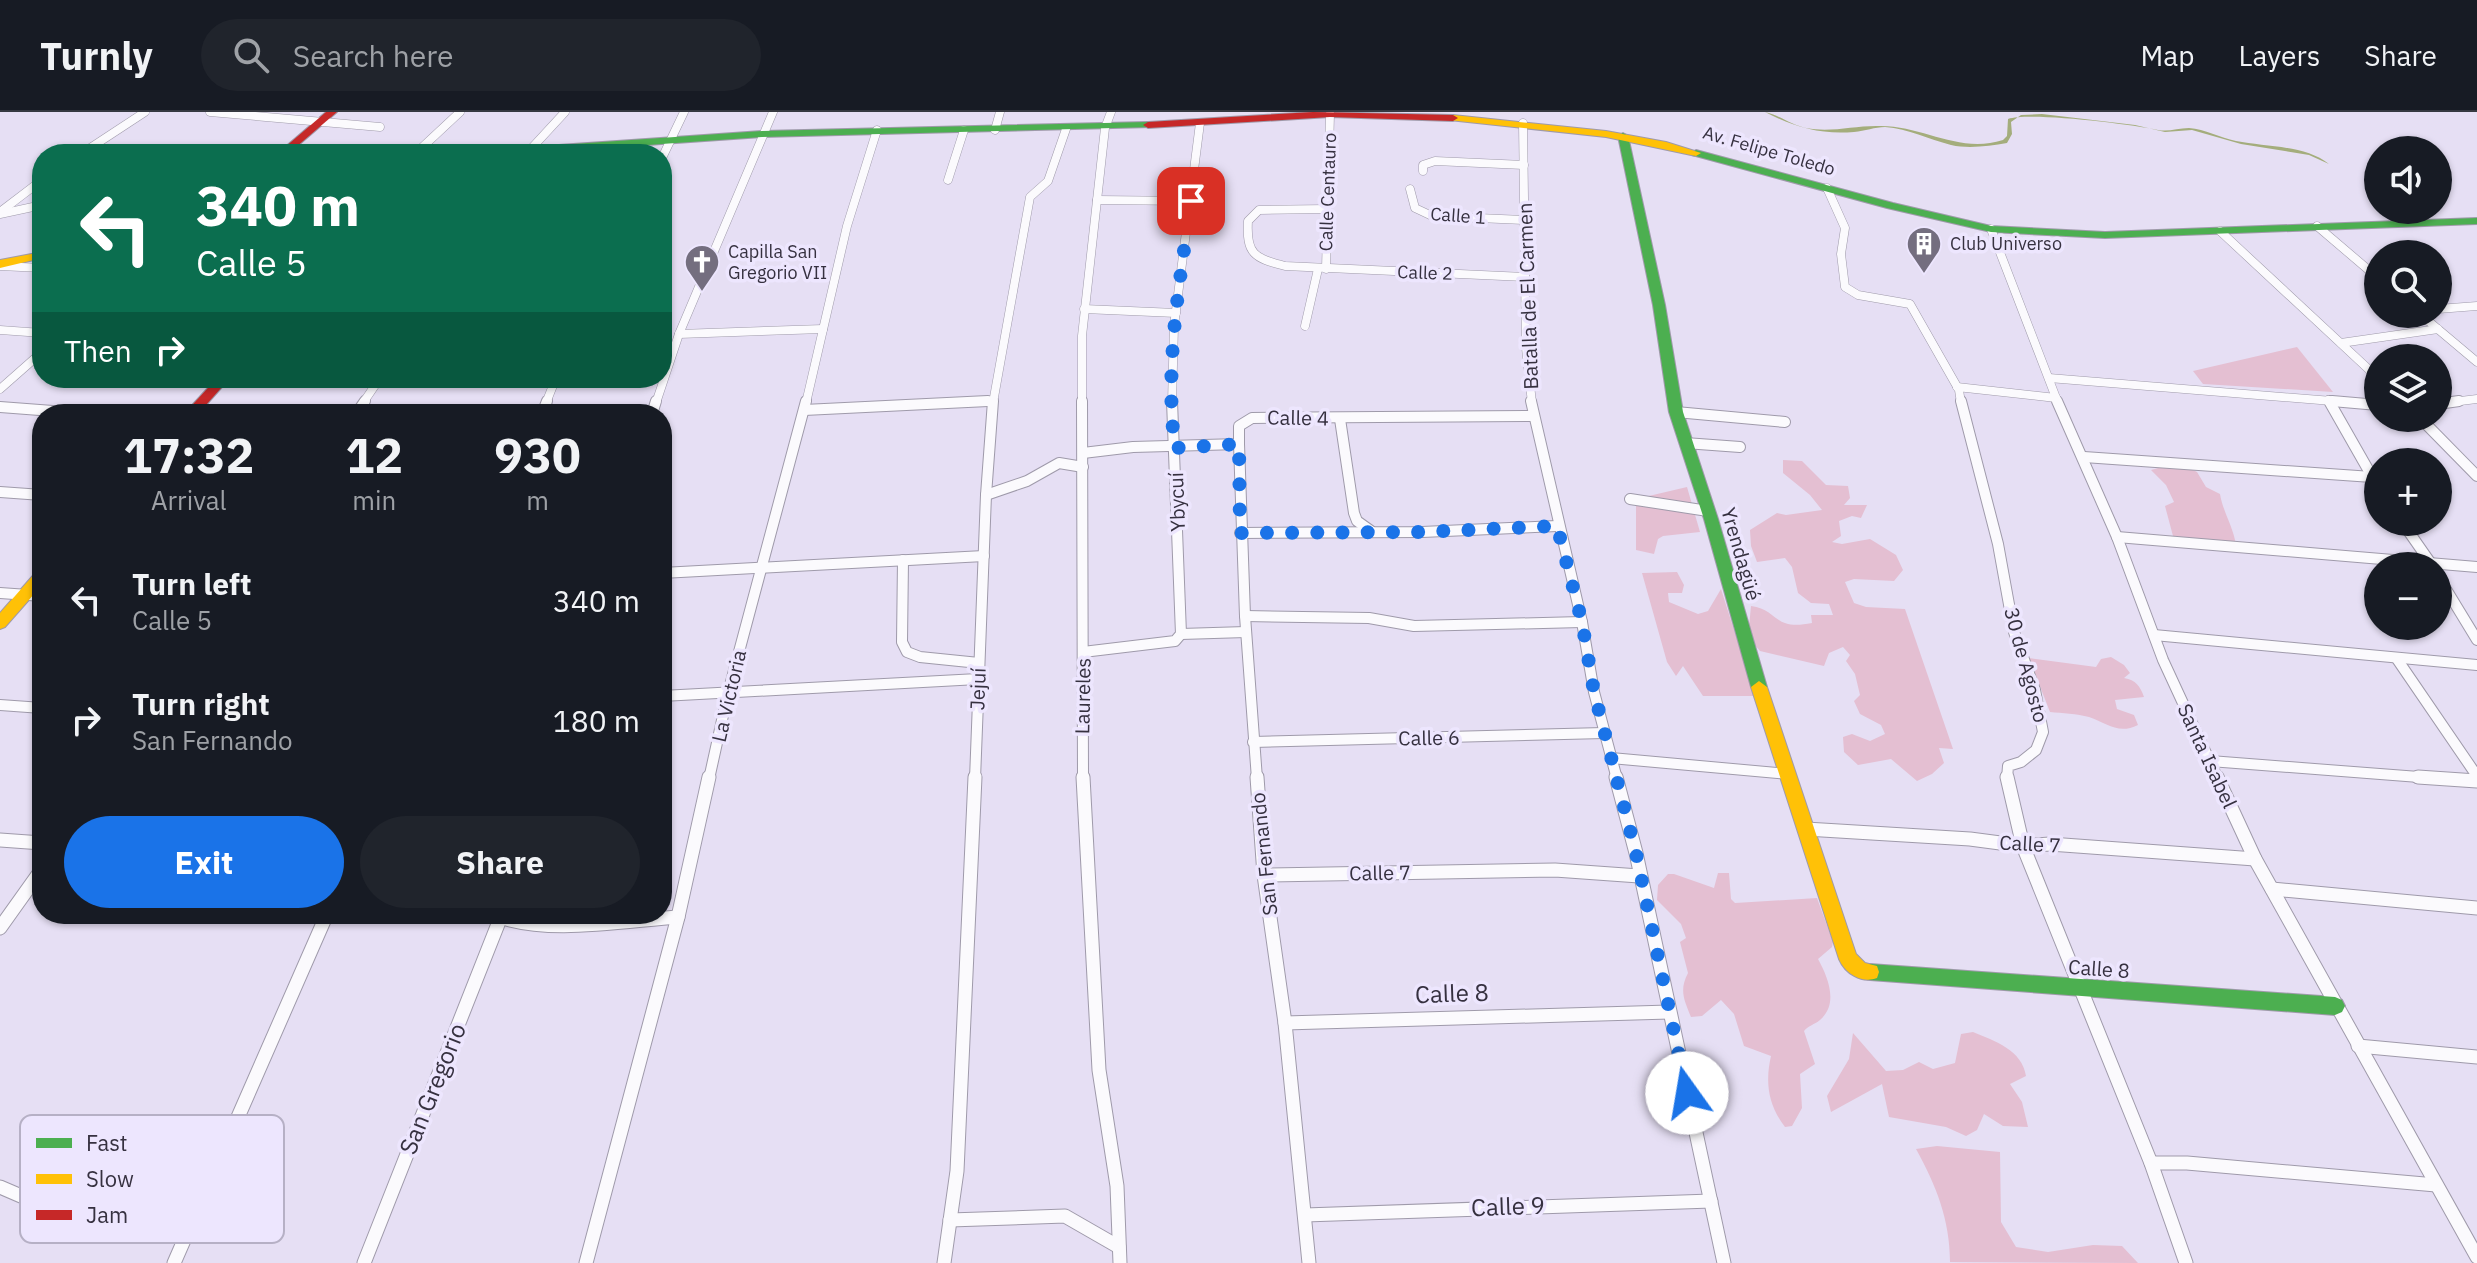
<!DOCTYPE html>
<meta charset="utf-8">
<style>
:root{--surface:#171b24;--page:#20242c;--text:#f1f3f6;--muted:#9ea1a6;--line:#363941;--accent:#1a73e8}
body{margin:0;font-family:"IBM Plex Sans",sans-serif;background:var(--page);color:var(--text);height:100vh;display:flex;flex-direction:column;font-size:30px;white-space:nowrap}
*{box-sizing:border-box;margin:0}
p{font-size:26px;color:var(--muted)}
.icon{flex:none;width:44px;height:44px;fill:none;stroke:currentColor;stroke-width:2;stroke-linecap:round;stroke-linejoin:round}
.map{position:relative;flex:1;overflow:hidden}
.panel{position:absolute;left:32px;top:292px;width:640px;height:520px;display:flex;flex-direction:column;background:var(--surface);border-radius:32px;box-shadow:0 2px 6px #0004}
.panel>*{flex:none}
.top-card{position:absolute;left:32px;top:32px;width:640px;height:244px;border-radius:32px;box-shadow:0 2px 6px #0004;background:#0b6e4f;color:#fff;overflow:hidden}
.controls{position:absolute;left:2364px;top:24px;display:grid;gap:16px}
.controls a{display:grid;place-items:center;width:88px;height:88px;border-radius:50%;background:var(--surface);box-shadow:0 2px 6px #0004;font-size:40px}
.pin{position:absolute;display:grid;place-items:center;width:68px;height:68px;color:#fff;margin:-34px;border-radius:16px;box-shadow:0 4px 12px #0006}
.me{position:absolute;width:88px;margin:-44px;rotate:347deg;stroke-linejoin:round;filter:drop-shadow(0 0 6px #0008)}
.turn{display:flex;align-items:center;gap:28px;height:168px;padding:0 32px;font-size:36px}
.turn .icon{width:104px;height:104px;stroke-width:2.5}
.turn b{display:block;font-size:56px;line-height:68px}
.then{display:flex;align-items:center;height:76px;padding:0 32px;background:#0003;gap:16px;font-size:30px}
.eta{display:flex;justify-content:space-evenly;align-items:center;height:136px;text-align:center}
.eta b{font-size:48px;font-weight:700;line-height:56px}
.button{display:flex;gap:16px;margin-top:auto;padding:16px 32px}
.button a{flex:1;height:92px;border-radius:48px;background:var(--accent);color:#fff;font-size:32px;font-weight:700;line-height:92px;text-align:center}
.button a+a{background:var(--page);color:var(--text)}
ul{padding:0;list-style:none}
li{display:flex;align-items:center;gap:24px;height:120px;padding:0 32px}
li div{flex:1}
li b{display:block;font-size:30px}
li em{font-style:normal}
header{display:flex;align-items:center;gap:48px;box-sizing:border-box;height:112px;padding:0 40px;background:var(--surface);border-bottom:2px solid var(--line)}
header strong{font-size:38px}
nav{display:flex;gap:44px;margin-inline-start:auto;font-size:28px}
.search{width:560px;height:72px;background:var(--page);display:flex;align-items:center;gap:20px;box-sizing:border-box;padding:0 28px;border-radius:44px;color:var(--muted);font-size:30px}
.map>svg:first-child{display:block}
</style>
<header>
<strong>Turnly</strong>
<div class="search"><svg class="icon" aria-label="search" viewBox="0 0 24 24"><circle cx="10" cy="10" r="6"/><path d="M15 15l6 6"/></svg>Search here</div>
<nav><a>Map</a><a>Layers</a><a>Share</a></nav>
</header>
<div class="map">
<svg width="2477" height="1151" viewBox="0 0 2477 1151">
<rect width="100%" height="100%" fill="#e6dff4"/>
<g fill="#e4bfd2">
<path d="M 2297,235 L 2333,280 L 2203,272 L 2193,259 Z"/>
<path d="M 1783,348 L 1802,349 L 1826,373 L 1848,374 L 1850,386 L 1844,393 L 1867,393 L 1861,406 L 1852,404 L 1839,409 L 1841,424 L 1832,430 L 1842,432 L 1870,427 L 1896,443 L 1903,458 L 1894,469 L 1854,467 L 1845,470 L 1854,491 L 1866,495 L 1905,497 L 1953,637 L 1939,636 L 1944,651 L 1932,662 L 1917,669 L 1891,647 L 1858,653 L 1844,640 L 1843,625 L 1852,622 L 1870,629 L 1885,622 L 1881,613 L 1860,602 L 1854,589 L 1860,583 L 1855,562 L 1846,549 L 1850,543 L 1843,535 L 1829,541 L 1824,554 L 1760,539 L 1748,525 L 1751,494 C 1779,498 1773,519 1812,511 L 1811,503 L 1833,503 L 1829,492 L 1811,491 L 1798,481 L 1792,455 L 1785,446 L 1757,450 L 1751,434 L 1750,418 L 1777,401 L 1786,403 L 1822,398 L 1810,383 L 1783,361 Z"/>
<path d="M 2169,353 L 2189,356 L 2197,360 L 2206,375 L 2220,382 C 2223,400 2233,414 2236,433 L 2173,424 L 2165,394 L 2174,390 L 2166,373 L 2151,358 Z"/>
<path d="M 1687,375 L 1700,420 L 1663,424 L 1658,427 L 1654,442 L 1636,438 L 1636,387 Z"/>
<path d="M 1677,460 L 1684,473 L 1682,481 L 1668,481 L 1669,490 L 1698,502 L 1708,499 L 1721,477 L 1755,584 L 1703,584 L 1683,554 L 1676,564 L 1667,550 L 1642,461 Z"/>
<path d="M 2111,545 L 2124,553 L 2130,561 L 2124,566 C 2136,568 2140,574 2144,585 L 2115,588 L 2117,597 L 2134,603 L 2138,613 C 2118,623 2107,611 2089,605 C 2077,602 2062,601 2050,600 L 2029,546 L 2096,555 L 2101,547 Z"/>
<path d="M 1718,761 L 1729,761 L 1731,787 L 1735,791 L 1817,786 L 1833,830 L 1832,835 L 1818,847 C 1828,865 1839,892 1820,908 C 1814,913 1809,913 1804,919 L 1815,952 L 1800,962 L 1802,996 L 1792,1014 L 1785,1015 C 1768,993 1765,970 1771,944 L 1744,934 L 1734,902 L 1721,888 L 1702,904 L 1691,905 C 1684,888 1679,878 1688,861 L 1680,830 L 1686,826 L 1681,812 L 1657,788 L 1658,773 L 1668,762 L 1674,762 L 1714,776 Z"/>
<path d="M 1973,920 C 1995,929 2022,938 2026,964 L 2010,972 L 2022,990 L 2028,1015 L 2003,1014 L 1984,1002 L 1977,1018 L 1966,1024 L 1946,1015 L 1889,1005 L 1882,972 L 1831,1000 L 1827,984 L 1849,947 L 1853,921 L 1886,959 L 1903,958 L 1919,950 L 1933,957 L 1955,951 L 1961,922 Z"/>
<path d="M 1937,1034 L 2000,1040 L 2001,1110 L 2016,1135 L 2048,1140 L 2093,1133 L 2122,1134 L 2138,1151 L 1950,1150 C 1950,1108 1936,1073 1916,1037 Z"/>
</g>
<path fill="#a4ad7c" d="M 1765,0 C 1779,3 1791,13 1806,16 C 1832,21 1855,13 1881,14 C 1924,14 1959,42 2003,28 L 2007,24 L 2008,7 C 2031,0 2128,12 2158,18 C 2169,20 2178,16 2189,16 C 2205,17 2220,26 2236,29 C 2266,35 2305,33 2329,52 L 2309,43 L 2241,32 L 2192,18 L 2165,20 L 2135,13 L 2042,2 L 2021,3 L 2011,10 L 2012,22 L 2007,31 C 1989,34 1969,37 1951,33 C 1928,27 1909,17 1885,15 C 1875,15 1865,19 1854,20 C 1821,23 1794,15 1765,0 Z"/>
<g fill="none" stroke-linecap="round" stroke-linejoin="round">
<defs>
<g id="street-far2">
<path d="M 210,0 L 380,15"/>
<path d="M 1523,11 L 1526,236 L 1532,291"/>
<path d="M 995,18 L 1000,0"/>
<path d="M 529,39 L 565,0"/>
<path d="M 81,42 L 145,0"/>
<path d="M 415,42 L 460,0"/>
<path d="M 662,46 L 684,0"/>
<path d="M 1423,59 L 1423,53 L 1435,49 L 1524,53"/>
<path d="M 948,68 L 964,18"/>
<path d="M 1827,76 L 1845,116 L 1841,142 L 1845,175 L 1858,183 L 1910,192 L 1959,278 L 1961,291"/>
<path d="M 1410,77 L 1415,96 L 1432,104 L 1524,108"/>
<path d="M 1097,88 L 1191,89"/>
<path d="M 1327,97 L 1259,98 L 1248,109 C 1246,142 1254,146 1285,154 L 1525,165"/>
<path d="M 0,100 L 42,68"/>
<path d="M 0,102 L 42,93"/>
<path d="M 2317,114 L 2378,166"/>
<path d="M 1991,117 L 2058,291"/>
<path d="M 2220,119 L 2378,266"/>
<path d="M 0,154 L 42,156"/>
<path d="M 1326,157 L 1330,2"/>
<path d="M 1084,197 L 1176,201"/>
<path d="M 2438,197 L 2477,194"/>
<path d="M 2420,202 L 2477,250"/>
<path d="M 1305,214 L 1318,157"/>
<path d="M 0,218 L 42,221"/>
<path d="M 679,222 L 823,217"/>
<path d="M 2341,231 L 2438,217"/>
<path d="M 2049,266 L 2357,291"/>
<path d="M 1957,275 L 2056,286"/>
<path d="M 0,277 L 42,240"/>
<path d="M 2328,288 L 2330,291"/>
<path d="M 363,291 L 380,266"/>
<path d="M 546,291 L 556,266"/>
<path d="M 656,291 L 679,222 L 773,0"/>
<path d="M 806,291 L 847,114 L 877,18"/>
<path d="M 946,291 L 993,289"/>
<path d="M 993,291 L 1030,85 L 1048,69 L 1066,17"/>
<path d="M 1082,291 L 1082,224 L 1105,16 L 1111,0"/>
<path d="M 1172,291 L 1174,214 L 1200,11"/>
<path d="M 2444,291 L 2477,287"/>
</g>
<g id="street-far1">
<path d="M 1082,289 L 1083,667"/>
<path d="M 1531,289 L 1582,510 L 1594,580 L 1617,667"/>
<path d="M 1961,289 L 1998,432 L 2014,520 L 2035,578 L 2043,620 L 2036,638 L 2021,650 L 2008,654 L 2007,667"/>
<path d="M 2057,289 L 2117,425 L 2163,548 L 2218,667"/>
<path d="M 2329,289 L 2378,375"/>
<path d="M 2332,289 L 2378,293"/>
<path d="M 2438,292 L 2459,289"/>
<path d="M 0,295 L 66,300"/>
<path d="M 804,298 L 988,289"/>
<path d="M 1676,300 L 1785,310"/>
<path d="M 356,302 L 365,289"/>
<path d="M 542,302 L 547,289"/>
<path d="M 652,302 L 656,289"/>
<path d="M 2420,306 L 2477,364"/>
<path d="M 1340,307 L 1354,401 L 1357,409 L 1371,419"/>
<path d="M 1685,331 L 1740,335"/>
<path d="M 1239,332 L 1245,504 L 1257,667"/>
<path d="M 1083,341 L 1133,335 L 1239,332 L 1239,314 L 1252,306 L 1533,304"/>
<path d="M 2084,345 L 2372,365"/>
<path d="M 0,380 L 42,383"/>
<path d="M 986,383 L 1027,369 L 1059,351 L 1083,355"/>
<path d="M 1630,387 L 1708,399"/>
<path d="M 2402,410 L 2432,453"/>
<path d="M 1240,421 L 1422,420 L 1557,414"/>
<path d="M 2117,425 L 2477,455"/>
<path d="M 903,448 L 902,530 L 907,540 L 920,545 L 979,551"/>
<path d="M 662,461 L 984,444"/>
<path d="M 2438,464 L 2477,528"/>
<path d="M 0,481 L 42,484"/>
<path d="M 1245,504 L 1369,506 L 1414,514 L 1582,510"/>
<path d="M 1181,522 L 1246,520"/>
<path d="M 2154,523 L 2477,553"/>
<path d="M 1083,540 L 1175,529 L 1181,522 L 1172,289"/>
<path d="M 2397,547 L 2477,664"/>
<path d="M 662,584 L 978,567"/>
<path d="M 0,593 L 42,596"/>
<path d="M 1253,630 L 1604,621"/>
<path d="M 1611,646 L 1788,662"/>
<path d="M 2210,649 L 2445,667"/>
<path d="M 709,667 L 728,581 L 806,289"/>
<path d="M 975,667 L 986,383 L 993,289"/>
</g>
<g id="street">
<path d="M 1083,665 L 1099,958 L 1117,1074 L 1120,1151"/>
<path d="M 1257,665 L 1264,763 L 1285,911 L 1309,1151"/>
<path d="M 1616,665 L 1636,741 L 1724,1151"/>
<path d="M 2007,665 L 2023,734 L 2151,1051 L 2186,1151"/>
<path d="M 2217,665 L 2255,747 L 2477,1145"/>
<path d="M 2418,665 L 2477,669"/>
<path d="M 1806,717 L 1970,727 L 2023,734 L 2050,732 L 2255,747"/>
<path d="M 0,728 L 42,731"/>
<path d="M 1264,763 L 1555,758 L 1639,764"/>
<path d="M 2272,777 L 2477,796"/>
<path d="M 492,802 C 544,824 622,809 678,805"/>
<path d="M 0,816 L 42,757"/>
<path d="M 1285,911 L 1669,900"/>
<path d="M 2358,934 L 2477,945"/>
<path d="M 2151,1051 L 2187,1051 L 2436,1073"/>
<path d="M 0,1075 L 28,1087 L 62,1095 L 202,1092"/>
<path d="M 1305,1103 L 1711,1089"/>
<path d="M 950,1108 L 1065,1104 L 1119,1135"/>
<path d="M 174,1151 L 327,802"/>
<path d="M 364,1151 L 502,802"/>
<path d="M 586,1151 L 678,805 L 709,665"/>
<path d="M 944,1151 L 957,1059 L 975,665"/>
</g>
<g id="fast">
<path d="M 1148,10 L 1153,13 L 1152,15 L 762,25 L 518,42 L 467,42 L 472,39 L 762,19 Z"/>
<path d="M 1623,21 L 1628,24 L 1665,193 L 1683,300 L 1718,407 L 1767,575 L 1759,581 L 1751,575 L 1704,407 L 1669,300 L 1653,193 L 1618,24 Z"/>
<path d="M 1696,38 L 1893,91 L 1991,114 L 2105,120 L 2477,106 L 2477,112 L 2105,126 L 1991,120 L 1887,96 L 1692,43 L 1691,41 Z"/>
<path d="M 1870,852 L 2335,885 L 2342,888 L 2345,894 L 2342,900 L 2335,903 L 1870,868 L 1863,866 L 1861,860 L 1863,854 Z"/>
</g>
<g id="slow">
<path d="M 1453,3 L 1606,19 L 1666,30 L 1701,41 L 1696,44 L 1606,25 L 1449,8 L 1448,6 Z"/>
<path d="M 42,140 L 42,146 L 0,156 L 0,148 Z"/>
<path d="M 42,458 L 42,473 L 5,515 L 0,517 L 0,501 L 37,459 Z"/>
<path d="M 1759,569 L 1767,575 L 1856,842 L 1865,851 L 1877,854 L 1879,860 L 1877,866 C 1861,872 1845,861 1839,847 L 1751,575 Z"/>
</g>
<g id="jam">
<path d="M 326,0 L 337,0 L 288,42 L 277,42 Z"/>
<path d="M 1313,0 L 1453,3 L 1458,6 L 1453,9 L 1330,5 L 1148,16 L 1143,13 L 1148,10 Z"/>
<path d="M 217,266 L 230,266 L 198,302 L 184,302 Z"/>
</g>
</defs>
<use href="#street-far2" stroke="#9f9aaa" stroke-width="9"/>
<use href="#street-far1" stroke="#9f9aaa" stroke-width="12"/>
<use href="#street" stroke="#9f9aaa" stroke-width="15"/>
<use href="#fast" stroke="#9f9aaa" stroke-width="2"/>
<use href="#slow" stroke="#9f9aaa" stroke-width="2"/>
<use href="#jam" stroke="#9f9aaa" stroke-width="2"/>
<use href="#street-far2" stroke="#fbfafd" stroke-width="8"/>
<use href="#street-far1" stroke="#fbfafd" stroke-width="10"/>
<use href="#street" stroke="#fbfafd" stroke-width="13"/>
<use href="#fast" fill="#4caf50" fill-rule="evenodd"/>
<use href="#slow" fill="#ffc107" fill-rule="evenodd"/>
<use href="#jam" fill="#c62828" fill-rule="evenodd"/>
</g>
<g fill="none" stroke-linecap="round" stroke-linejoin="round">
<path stroke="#1a73e8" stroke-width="14" stroke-dasharray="0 25.2" d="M 1191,89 C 1180,170 1164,253 1175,336 L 1239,332 L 1240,421 L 1422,420 L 1557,414 L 1582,510 L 1594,580 L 1636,741 L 1687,981"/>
</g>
<defs>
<symbol id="building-pin" viewBox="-11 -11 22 30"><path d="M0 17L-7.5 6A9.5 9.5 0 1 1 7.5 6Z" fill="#746e7f" stroke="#ede6fe"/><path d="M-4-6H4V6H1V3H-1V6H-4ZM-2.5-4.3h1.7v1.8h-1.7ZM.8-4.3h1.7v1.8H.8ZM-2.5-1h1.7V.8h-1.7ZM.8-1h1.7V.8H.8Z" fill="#fff"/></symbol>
<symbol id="church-pin" viewBox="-11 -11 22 30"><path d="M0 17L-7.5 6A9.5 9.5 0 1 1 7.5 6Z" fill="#746e7f" stroke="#ede6fe"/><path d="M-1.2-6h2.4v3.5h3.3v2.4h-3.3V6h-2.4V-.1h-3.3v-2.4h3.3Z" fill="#fff"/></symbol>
</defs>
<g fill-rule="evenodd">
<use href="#building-pin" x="1904" y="112" width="40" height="54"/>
<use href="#church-pin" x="682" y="130" width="40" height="54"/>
</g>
<g text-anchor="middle" stroke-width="7" stroke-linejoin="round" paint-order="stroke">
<g font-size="18" fill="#363140" stroke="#ede6fe">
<text transform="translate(1769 39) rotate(16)" y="6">Av. Felipe Toledo</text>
<text transform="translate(1328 80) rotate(-88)" y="6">Calle Centauro</text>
<text transform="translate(1458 104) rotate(4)" y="6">Calle 1</text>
<text transform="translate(1425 161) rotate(2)" y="6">Calle 2</text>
</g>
<g font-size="18" fill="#363140" stroke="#ede6fe" text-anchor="start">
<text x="1950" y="138">Club Universo</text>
<text x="728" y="146">Capilla San<tspan x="728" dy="21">Gregorio VII</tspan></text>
</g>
<g font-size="20" fill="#363140" stroke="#ede6fe">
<text transform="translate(1528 184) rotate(-92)" y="7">Batalla de El Carmen</text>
<text transform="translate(1298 306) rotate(1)" y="7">Calle 4</text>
<text transform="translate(1177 390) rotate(-92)" y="7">Ybycuí</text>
<text transform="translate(1741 442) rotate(74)" y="7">Yrendagüé</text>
<text transform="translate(2026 553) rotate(75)" y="7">30 de Agosto</text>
<text transform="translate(978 577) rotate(-88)" y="7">Jejuí</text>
<text transform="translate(729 584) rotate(-77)" y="7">La Victoria</text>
<text transform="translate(1083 584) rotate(-89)" y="7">Laureles</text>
<text transform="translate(1429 626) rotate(-1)" y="7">Calle 6</text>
<text transform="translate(2207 644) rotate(65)" y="7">Santa Isabel</text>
<text transform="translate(2030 732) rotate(3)" y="7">Calle 7</text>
<text transform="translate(1264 742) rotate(-96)" y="7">San Fernando</text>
<text transform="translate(1380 761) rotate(-1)" y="7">Calle 7</text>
<text transform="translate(2099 857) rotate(4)" y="7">Calle 8</text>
</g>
<g font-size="24" fill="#363140" stroke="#ede6fe">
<text transform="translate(1452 882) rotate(-2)" y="8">Calle 8</text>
<text transform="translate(433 977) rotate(-68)" y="8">San Gregorio</text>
<text transform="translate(1508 1095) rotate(-2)" y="8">Calle 9</text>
</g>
</g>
<rect x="20" y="1003" width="264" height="128" rx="12" fill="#ede6fe" stroke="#b6b0c5" stroke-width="2"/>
<rect x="36" y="1026" width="36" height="10" fill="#4caf50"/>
<rect x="36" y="1062" width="36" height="10" fill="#ffc107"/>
<rect x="36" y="1098" width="36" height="10" fill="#c62828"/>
<g font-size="22" fill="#363140">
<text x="86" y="1039">Fast</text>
<text x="86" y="1075">Slow</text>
<text x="86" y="1111">Jam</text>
</g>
</svg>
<div class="controls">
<a><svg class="icon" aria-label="sound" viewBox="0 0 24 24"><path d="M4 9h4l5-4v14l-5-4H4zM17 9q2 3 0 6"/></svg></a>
<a><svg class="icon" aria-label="search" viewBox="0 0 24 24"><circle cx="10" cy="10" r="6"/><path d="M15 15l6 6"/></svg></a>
<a><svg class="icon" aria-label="layers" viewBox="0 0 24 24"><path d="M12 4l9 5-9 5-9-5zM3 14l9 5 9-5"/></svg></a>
<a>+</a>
<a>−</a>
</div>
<div class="pin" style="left:1191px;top:89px;background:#d93025"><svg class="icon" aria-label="arrive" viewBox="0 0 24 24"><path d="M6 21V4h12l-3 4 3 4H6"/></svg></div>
<svg class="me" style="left:1687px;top:981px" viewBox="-20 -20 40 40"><circle r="19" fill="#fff"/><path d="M0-13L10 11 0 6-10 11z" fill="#1a73e8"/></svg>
<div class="top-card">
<div class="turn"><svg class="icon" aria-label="left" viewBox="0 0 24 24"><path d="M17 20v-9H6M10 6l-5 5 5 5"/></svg><div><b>340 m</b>Calle 5</div></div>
<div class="then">Then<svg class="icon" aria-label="right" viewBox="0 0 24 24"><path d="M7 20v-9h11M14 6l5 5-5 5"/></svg></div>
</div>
<section class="panel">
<div class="eta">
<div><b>17:32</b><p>Arrival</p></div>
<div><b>12</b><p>min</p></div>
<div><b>930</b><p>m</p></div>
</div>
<ul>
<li><svg class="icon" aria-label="left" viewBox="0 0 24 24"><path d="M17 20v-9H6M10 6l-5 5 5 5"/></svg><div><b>Turn left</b><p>Calle 5</p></div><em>340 m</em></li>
<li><svg class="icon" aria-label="right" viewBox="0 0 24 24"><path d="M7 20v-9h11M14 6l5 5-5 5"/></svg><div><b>Turn right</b><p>San Fernando</p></div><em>180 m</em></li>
</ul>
<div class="button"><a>Exit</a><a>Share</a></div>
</section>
</div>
